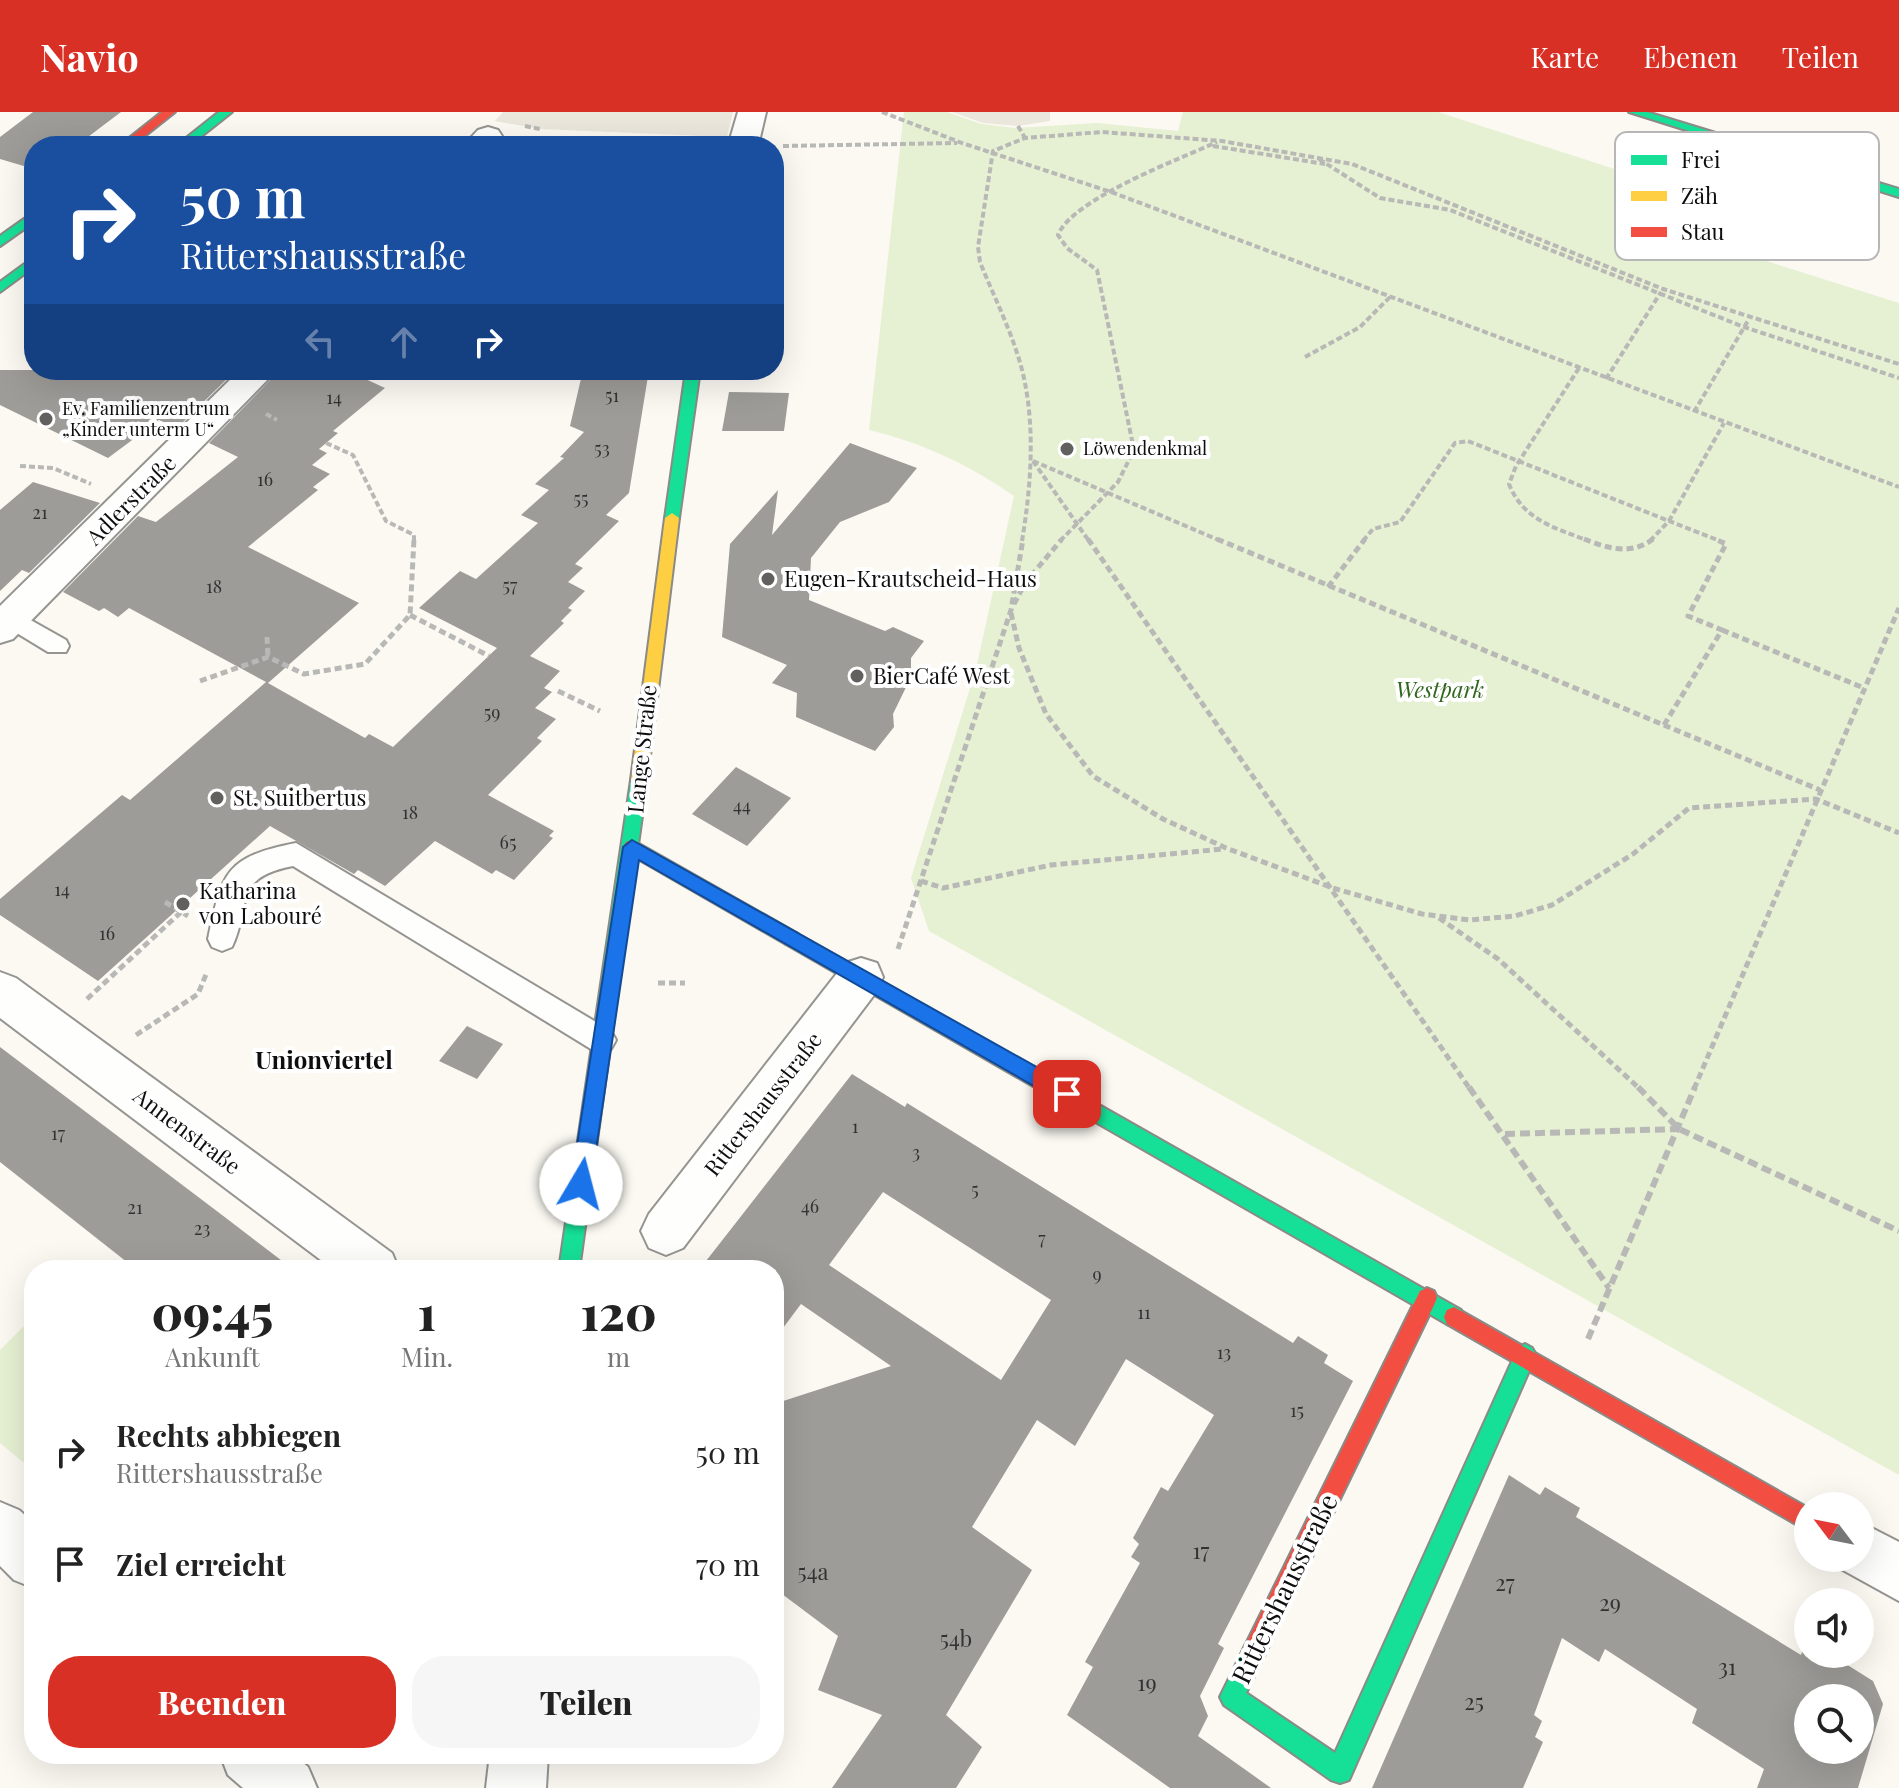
<!DOCTYPE html>
<html lang="de">
<meta charset="utf-8">
<style>
:root{--surface:#fff;--page:#f6f6f6;--text:#222;--muted:#767676;--accent:#d93025}
body{margin:0;font-family:"Playfair Display",serif;background:var(--page);color:var(--text);height:100vh;display:flex;flex-direction:column;font-size:30px;white-space:nowrap}
*{box-sizing:border-box;margin:0}
p{font-size:26px;color:var(--muted)}
.icon{flex:none;width:44px;height:44px;fill:none;stroke:currentColor;stroke-width:2;stroke-linecap:round;stroke-linejoin:round}
.map{position:relative;flex:1;overflow:hidden}
.side{position:absolute;left:24px;top:1148px;width:760px;height:504px;display:flex;flex-direction:column;background:var(--surface);border-radius:32px;box-shadow:0 8px 32px #0002}
.side>*{flex:none}
.top-card{position:absolute;left:24px;top:24px;width:760px;height:244px;border-radius:32px;box-shadow:0 8px 32px #0002;background:#1a4fa0;color:#fff;overflow:hidden}
.needle{width:52px;rotate:302deg}
.buttons{position:absolute;left:1794px;top:1380px;display:grid;gap:16px}
.buttons a{display:grid;place-items:center;width:80px;height:80px;border-radius:50%;background:var(--surface);box-shadow:0 8px 32px #0002;font-size:40px}
.pin{position:absolute;display:grid;place-items:center;width:68px;height:68px;color:#fff;margin:-34px;border-radius:16px;box-shadow:0 4px 12px #0006}
.me{position:absolute;width:88px;margin:-44px;rotate:8deg;stroke-linejoin:round;filter:drop-shadow(0 0 6px #0008)}
.turn{display:flex;align-items:center;gap:28px;height:168px;padding:0 24px;font-size:36px}
.turn .icon{width:104px;height:104px;stroke-width:2.5}
.turn b{display:block;font-size:56px;line-height:68px}
.lanes{display:flex;align-items:center;height:76px;padding:0 24px;background:#0003;justify-content:center;gap:40px;direction:ltr}
.lanes .off{opacity:.35}
.eta{display:flex;justify-content:space-evenly;align-items:center;height:136px;text-align:center}
.eta b{font-size:48px;font-weight:800;line-height:56px}
.cta{display:flex;gap:16px;margin-top:auto;padding:16px 24px}
.cta a{flex:1;height:92px;border-radius:32px;background:var(--accent);color:#fff;font-size:32px;font-weight:800;line-height:92px;text-align:center}
.cta a+a{background:var(--page);color:var(--text)}
ul{padding:0;list-style:none}
li{display:flex;align-items:center;gap:24px;height:112px;padding:0 24px}
li div{flex:1}
li b{display:block;font-size:30px}
li em{font-style:normal}
header{display:flex;align-items:center;gap:48px;box-sizing:border-box;height:112px;padding:0 40px;background:var(--accent);color:#fff}
header strong{font-size:38px}
nav{display:flex;gap:44px;margin-inline-start:auto;font-size:28px}
.map>svg:first-child{display:block}
</style>
<header>
<strong>Navio</strong>
<nav><a>Karte</a><a>Ebenen</a><a>Teilen</a></nav>
</header>
<div class="map">
<svg width="1899" height="1676" viewBox="0 0 1899 1676">
<rect width="100%" height="100%" fill="#fbf9f2"/>
<g fill="#e6f0d2">
<path d="M 904,0 L 947,0 L 981,12 L 1016,16 L 1097,11 L 1178,19 L 1183,0 L 1438,0 L 1667,74 L 1646,111 L 1899,191 L 1899,1363 L 929,819 L 911,766 L 976,557 L 1014,384 C 968,352 923,331 869,318 Z"/>
<path d="M 34,1204 L 34,1359 L 0,1331 L 0,1238 Z"/>
</g>
<g fill="#ebe7dd">
<path d="M 503,0 L 733,0 L 727,25 L 540,17 L 495,9 Z"/>
<path d="M 952,0 L 1050,0 L 1050,9 L 1018,14 L 983,11 Z"/>
</g>
<g fill="#9e9c98" fill-rule="evenodd">
<path d="M 33,0 L 121,0 L 76,34 L 34,34 L 34,57 L 0,47 L 0,25 Z"/>
<path d="M 0,258 L 236,258 L 177,316 L 159,308 L 108,346 L 0,293 Z"/>
<path d="M 280,258 L 346,258 L 385,276 L 333,319 L 338,321 L 319,337 L 327,341 L 312,353 L 330,362 L 313,375 L 318,378 L 248,435 L 359,491 L 268,571 L 365,626 L 369,622 L 393,635 L 497,536 L 419,496 L 460,459 L 476,467 L 538,411 L 521,403 L 549,378 L 535,372 L 564,346 L 560,345 L 584,320 L 570,314 L 583,258 L 649,258 L 629,381 L 606,403 L 619,409 L 575,452 L 583,456 L 568,470 L 585,479 L 568,496 L 572,498 L 561,509 L 564,511 L 530,544 L 560,559 L 544,576 L 552,580 L 535,596 L 556,607 L 537,626 L 542,629 L 488,683 L 554,719 L 549,724 L 553,726 L 514,768 L 496,758 L 492,762 L 435,729 L 385,774 L 358,758 L 354,762 L 270,714 L 98,869 L 0,803 L 0,787 L 122,683 L 130,688 L 266,570 L 129,496 L 118,505 L 104,496 L 99,499 L 63,480 L 138,404 L 156,410 L 238,345 L 209,331 Z"/>
<path d="M 729,280 L 789,281 L 784,319 L 722,319 Z"/>
<path d="M 850,331 L 917,356 L 889,390 L 840,410 L 811,446 L 809,488 L 885,519 L 893,515 L 924,529 L 911,546 L 911,565 L 893,602 L 894,615 L 875,639 L 796,605 L 797,581 L 772,571 L 787,553 L 722,525 L 730,432 L 778,378 L 772,423 Z"/>
<path d="M 33,370 L 100,391 L 29,461 L 22,458 L 0,479 L 0,398 Z"/>
<path d="M 736,655 L 791,686 L 747,734 L 692,702 Z"/>
<path d="M 467,914 L 503,932 L 477,967 L 439,949 Z"/>
<path d="M 0,935 L 226,1106 L 294,1158 L 137,1158 L 0,1050 Z"/>
<path d="M 852,962 L 905,995 L 907,991 L 1293,1231 L 1298,1224 L 1328,1243 L 1324,1251 L 1353,1269 L 1218,1532 L 1224,1536 L 1200,1584 L 1208,1604 L 1198,1624 L 1271,1676 L 1170,1676 L 1067,1603 L 1093,1555 L 1085,1550 L 1140,1451 L 1131,1445 L 1139,1432 L 1133,1426 L 1161,1375 L 1168,1379 L 1214,1303 L 1126,1247 L 1075,1334 L 1037,1308 L 972,1415 L 1032,1458 L 946,1603 L 982,1635 L 956,1676 L 832,1676 L 882,1603 L 818,1578 L 838,1524 L 774,1476 L 774,1292 L 891,1254 L 801,1192 L 774,1228 L 774,1158 L 699,1158 ZM 883,1080 L 1051,1188 L 1001,1268 L 829,1153 Z"/>
<path d="M 1509,1363 L 1540,1383 L 1545,1375 L 1580,1396 L 1576,1405 L 1801,1543 L 1806,1527 L 1808,1542 L 1830,1542 L 1873,1569 L 1883,1592 L 1858,1676 L 1757,1676 L 1764,1657 L 1692,1611 L 1697,1597 L 1605,1537 L 1599,1550 L 1562,1526 L 1534,1603 L 1542,1609 L 1535,1625 L 1543,1630 L 1523,1676 L 1372,1676 ZM 1808,1586 L 1860,1586 L 1860,1638 L 1808,1638 Z"/>
</g>
<g fill="none" stroke-linecap="round" stroke-linejoin="round">
<defs>
<g id="lane">
<path d="M 11,497 L 66,528 L 69,534 L 66,540 L 48,540 L 2,512 L 0,504 Z"/>
<path d="M 296,731 L 611,919 L 616,928 L 611,937 L 601,941 L 591,937 L 293,754 C 231,766 252,793 232,835 L 222,839 L 212,835 L 208,827 C 222,761 224,745 296,731 Z"/>
</g>
<g id="street">
<path d="M 738,0 L 766,0 L 758,34 L 728,34 Z"/>
<path d="M 488,15 L 498,18 L 502,24 L 494,34 L 463,34 L 478,18 Z"/>
<path d="M 240,258 L 277,258 L 13,527 L 0,531 L 0,494 Z"/>
<path d="M 861,846 L 877,851 L 883,865 L 877,879 L 683,1136 L 666,1143 L 649,1136 L 641,1119 L 649,1102 L 845,851 Z"/>
<path d="M 0,860 L 16,866 L 392,1141 L 399,1158 L 334,1158 L 0,906 Z"/>
<path d="M 0,1390 L 19,1398 L 34,1411 L 34,1476 L 14,1468 L 0,1454 Z"/>
<path d="M 1860,1410 L 1899,1430 L 1899,1489 L 1841,1457 L 1836,1446 L 1860,1446 Z"/>
<path d="M 220,1642 L 293,1642 L 308,1655 L 317,1676 L 243,1676 L 228,1663 Z"/>
<path d="M 490,1642 L 548,1642 L 546,1676 L 486,1676 Z"/>
</g>
<g id="fast">
<path d="M 219,0 L 232,0 L 189,34 L 176,34 Z"/>
<path d="M 1629,0 L 1647,0 L 1899,77 L 1899,85 Z"/>
<path d="M 34,100 L 34,110 L 0,134 L 0,124 Z"/>
<path d="M 34,145 L 34,155 L 0,180 L 0,170 Z"/>
<path d="M 686,258 L 700,258 L 679,406 L 672,411 L 665,406 Z"/>
<path d="M 639,661 L 647,668 L 579,1158 L 559,1158 L 631,668 Z"/>
<path d="M 792,819 L 1461,1198 L 1464,1205 L 1461,1212 L 1454,1215 L 1447,1212 L 786,832 L 783,827 L 786,822 Z"/>
<path d="M 1525,1232 L 1532,1236 L 1536,1243 L 1349,1668 L 1340,1671 L 1331,1668 L 1224,1593 L 1220,1585 L 1246,1532 L 1254,1528 L 1262,1532 L 1266,1540 L 1246,1581 L 1335,1641 L 1518,1236 Z"/>
</g>
<path id="slow" d="M 672,401 L 679,406 L 647,668 L 639,675 L 631,668 L 665,406 Z"/>
<g id="jam">
<path d="M 162,0 L 175,0 L 132,34 L 119,34 Z"/>
<path d="M 632,728 L 798,822 L 801,827 L 798,832 L 786,832 L 626,740 L 623,735 L 626,730 Z"/>
<path d="M 1427,1176 L 1434,1179 L 1437,1186 L 1434,1193 L 1262,1548 L 1254,1552 L 1246,1548 L 1242,1540 L 1246,1532 L 1420,1179 Z"/>
<path d="M 1454,1195 L 1808,1396 L 1808,1419 L 1447,1212 L 1444,1205 L 1447,1198 Z"/>
</g>
</defs>
<use href="#lane" stroke="#959491" stroke-width="4"/>
<use href="#street" stroke="#959491" stroke-width="4"/>
<use href="#fast" stroke="#8b8a87" stroke-width="4"/>
<use href="#slow" stroke="#8b8a87" stroke-width="4"/>
<use href="#jam" stroke="#8b8a87" stroke-width="4"/>
<g stroke="#b8b8b6" stroke-width="4" stroke-dasharray="6 3" stroke-linecap="butt">
<path d="M 882,0 L 962,31 L 1111,80 L 1899,375"/>
<path d="M 525,14 L 540,17"/>
<path d="M 1018,14 L 1025,26"/>
<path d="M 783,34 L 957,31"/>
<path d="M 1213,34 L 1325,52"/>
<path d="M 1319,47 L 1380,86 L 1450,98 L 1744,215 L 1899,266"/>
<path d="M 1305,245 L 1360,215 L 1390,185"/>
<path d="M 1579,256 L 1516,354 L 1509,372 C 1523,408 1555,416 1589,429"/>
<path d="M 1606,267 L 1661,180"/>
<path d="M 1694,300 L 1749,207"/>
<path d="M 266,302 L 277,308"/>
<path d="M 326,331 L 353,343 L 386,409 L 414,423 L 414,429"/>
<path d="M 1033,349 L 1089,429"/>
<path d="M 1033,349 L 1221,429"/>
<path d="M 20,354 L 53,356 L 91,372"/>
<path d="M 1022,429 C 1032,369 1037,300 1017,241 C 1007,210 992,180 980,150 L 978,135 L 993,39 L 1025,26 L 1102,20 L 1222,29 L 1352,52 L 1663,177 L 1899,252"/>
<path d="M 1060,429 L 1118,370 L 1134,338 L 1097,158 L 1067,136 L 1058,123 C 1072,87 1180,47 1217,30"/>
<path d="M 1363,429 L 1373,417 L 1400,410 L 1455,331 L 1468,329 L 1669,409 L 1724,311"/>
<path d="M 1650,429 L 1669,409 L 1720,429"/>
</g>
<g stroke="#b8b8b6" stroke-width="5" stroke-dasharray="7 4" stroke-linecap="butt">
<path d="M 1088,427 L 1470,977"/>
<path d="M 1217,427 L 1820,678"/>
<path d="M 1584,427 C 1607,436 1631,444 1653,427"/>
<path d="M 1328,475 L 1365,427"/>
<path d="M 1014,492 L 1025,471 L 1062,427"/>
<path d="M 1011,501 L 1019,536 L 1046,602 L 1093,664 L 1163,707 L 1226,736 L 1333,776 L 1422,802 L 1470,808 L 1515,804 L 1552,793 L 1633,742 L 1689,696 L 1816,687 L 1899,721"/>
<path d="M 410,503 L 489,544"/>
<path d="M 1722,518 L 1864,576"/>
<path d="M 267,525 L 268,545"/>
<path d="M 200,569 L 268,545 L 304,562 L 365,552 L 410,503 L 414,427"/>
<path d="M 558,579 L 600,599"/>
<path d="M 1664,613 L 1722,518 L 1688,504 L 1726,432 L 1715,427"/>
<path d="M 921,769 L 943,776 L 1051,753 L 1223,737"/>
<path d="M 165,790 L 188,804"/>
<path d="M 1439,806 L 1498,847 L 1640,977"/>
<path d="M 898,837 L 1011,498 L 1023,427"/>
<path d="M 658,871 L 685,871"/>
<path d="M 87,887 L 181,800"/>
<path d="M 136,923 L 198,882 L 207,860"/>
<path d="M 1694,977 L 1899,496"/>
</g>
<g stroke="#b8b8b6" stroke-width="6" stroke-dasharray="10 5" stroke-linecap="butt">
<path d="M 1469,975 L 1609,1176"/>
<path d="M 1638,975 L 1679,1017 L 1899,1119"/>
<path d="M 1505,1022 L 1679,1017"/>
<path d="M 624,1158 L 633,1150"/>
<path d="M 1588,1227 L 1695,975"/>
</g>
<use href="#lane" fill="#fefefd" fill-rule="evenodd"/>
<use href="#street" fill="#fefefd" fill-rule="evenodd"/>
<use href="#fast" fill="#16e098" fill-rule="evenodd"/>
<use href="#slow" fill="#ffcf43" fill-rule="evenodd"/>
<use href="#jam" fill="#f24e42" fill-rule="evenodd"/>
</g>
<path fill="#1a73e8" stroke="#114b97" stroke-width="2" d="M 632,728 L 1074,976 L 1077,982 L 1074,989 L 1060,989 L 639,748 L 591,1072 L 588,1078 L 574,1078 L 571,1072 L 623,735 Z"/>
<g fill="#61605e" stroke="#fff" stroke-width="3">
<circle cx="46" cy="307" r="8"/>
<circle cx="1067" cy="337" r="8"/>
<circle cx="768" cy="467" r="8"/>
<circle cx="857" cy="564" r="8"/>
<circle cx="217" cy="686" r="8"/>
<circle cx="183" cy="792" r="8"/>
</g>
<g text-anchor="middle" stroke-width="8" stroke-linejoin="round" paint-order="stroke">
<g font-size="18" fill="#323230">
<text x="612" y="290">51</text>
<text x="334" y="292">14</text>
<text x="602" y="343">53</text>
<text x="265" y="374">16</text>
<text x="581" y="393">55</text>
<text x="40" y="407">21</text>
<text x="510" y="480">57</text>
<text x="214" y="481">18</text>
<text x="492" y="607">59</text>
<text x="742" y="700">44</text>
<text x="410" y="707">18</text>
<text x="508" y="737">65</text>
<text x="62" y="784">14</text>
<text x="107" y="828">16</text>
<text x="855" y="1021">1</text>
<text x="58" y="1028">17</text>
<text x="916" y="1047">3</text>
<text x="975" y="1084">5</text>
<text x="810" y="1101">46</text>
<text x="135" y="1102">21</text>
<text x="202" y="1123">23</text>
<text x="1042" y="1133">7</text>
<text x="1097" y="1169">9</text>
<text x="1144" y="1207">11</text>
<text x="1224" y="1247">13</text>
<text x="1297" y="1305">15</text>
</g>
<g font-size="18" fill="#0e0e0e" stroke="#fff" text-anchor="start">
<text x="62" y="303">Ev. Familienzentrum<tspan x="62" dy="21">„Kinder unterm U“</tspan></text>
<text x="1083" y="343">Löwendenkmal</text>
</g>
<g font-size="22" fill="#0e0e0e" stroke="#fff">
<text transform="translate(131 388) rotate(-45)" y="8">Adlerstraße</text>
<text transform="translate(642 637) rotate(-84)" y="8">Lange Straße</text>
<text transform="translate(763 992) rotate(-52)" y="8">Rittershausstraße</text>
<text transform="translate(187 1019) rotate(37)" y="8">Annenstraße</text>
</g>
<g font-size="22" fill="#0e0e0e" stroke="#fff" text-anchor="start">
<text x="784" y="475">Eugen-Krautscheid-Haus</text>
<text x="873" y="572">BierCafé West</text>
<text x="233" y="694">St. Suitbertus</text>
<text x="199" y="787">Katharina<tspan x="199" dy="25">von Labouré</tspan></text>
</g>
<g font-size="22" font-style="italic" fill="#31661d" stroke="#fff">
<text x="1440" y="586">Westpark</text>
</g>
<g font-size="22" fill="#323230">
<text x="1201" y="1447">17</text>
<text x="813" y="1468">54a</text>
<text x="1505" y="1479">27</text>
<text x="1610" y="1499">29</text>
<text x="956" y="1535">54b</text>
<text x="1727" y="1563">31</text>
<text x="1147" y="1579">19</text>
<text x="1474" y="1598">25</text>
</g>
<g font-size="24" font-weight="bold" fill="#0e0e0e" stroke="#fff">
<text x="324" y="957">Unionviertel</text>
</g>
<g font-size="26" fill="#0e0e0e" stroke="#fff">
<text transform="translate(1285 1477) rotate(-64)" y="9">Rittershausstraße</text>
</g>
</g>
<rect x="1615" y="20" width="264" height="128" rx="12" fill="#fff" stroke="#b7b7b7" stroke-width="2"/>
<rect x="1631" y="43" width="36" height="10" fill="#16e098"/>
<rect x="1631" y="79" width="36" height="10" fill="#ffcf43"/>
<rect x="1631" y="115" width="36" height="10" fill="#f24e42"/>
<g font-size="22" fill="#0e0e0e">
<text x="1681" y="56">Frei</text>
<text x="1681" y="92">Zäh</text>
<text x="1681" y="128">Stau</text>
</g>
</svg>
<div class="buttons">
<a><svg class="needle" viewBox="-14 -14 28 28"><path d="M0-13l5 13h-10z" fill="#e53935"/><path d="M0 13l5-13h-10z" fill="#767676"/></svg></a>
<a><svg class="icon" aria-label="sound" viewBox="0 0 24 24"><path d="M4 9h4l5-4v14l-5-4H4zM17 9q2 3 0 6"/></svg></a>
<a><svg class="icon" aria-label="search" viewBox="0 0 24 24"><circle cx="10" cy="10" r="6"/><path d="M15 15l6 6"/></svg></a>
</div>
<div class="pin" style="left:1067px;top:982px;background:#d93025"><svg class="icon" aria-label="arrive" viewBox="0 0 24 24"><path d="M6 21V4h12l-3 4 3 4H6"/></svg></div>
<svg class="me" style="left:581px;top:1072px" viewBox="-20 -20 40 40"><circle r="19" fill="#fff"/><path d="M0-13L10 11 0 6-10 11z" fill="#1a73e8"/></svg>
<div class="top-card">
<div class="turn"><svg class="icon" aria-label="right" viewBox="0 0 24 24"><path d="M7 20v-9h11M14 6l5 5-5 5"/></svg><div><b>50 m</b>Rittershausstraße</div></div>
<div class="lanes"><svg class="icon off" aria-label="left" viewBox="0 0 24 24"><path d="M17 20v-9H6M10 6l-5 5 5 5"/></svg><svg class="icon off" aria-label="ahead" viewBox="0 0 24 24"><path d="M12 20V5M6 11l6-6 6 6"/></svg><svg class="icon" aria-label="right" viewBox="0 0 24 24"><path d="M7 20v-9h11M14 6l5 5-5 5"/></svg></div>
</div>
<section class="side">
<div class="eta">
<div><b>09:45</b><p>Ankunft</p></div>
<div><b>1</b><p>Min.</p></div>
<div><b>120</b><p>m</p></div>
</div>
<ul>
<li><svg class="icon" aria-label="right" viewBox="0 0 24 24"><path d="M7 20v-9h11M14 6l5 5-5 5"/></svg><div><b>Rechts abbiegen</b><p>Rittershausstraße</p></div><em>50 m</em></li>
<li><svg class="icon" aria-label="arrive" viewBox="0 0 24 24"><path d="M6 21V4h12l-3 4 3 4H6"/></svg><div><b>Ziel erreicht</b></div><em>70 m</em></li>
</ul>
<div class="cta"><a>Beenden</a><a>Teilen</a></div>
</section>
</div>
